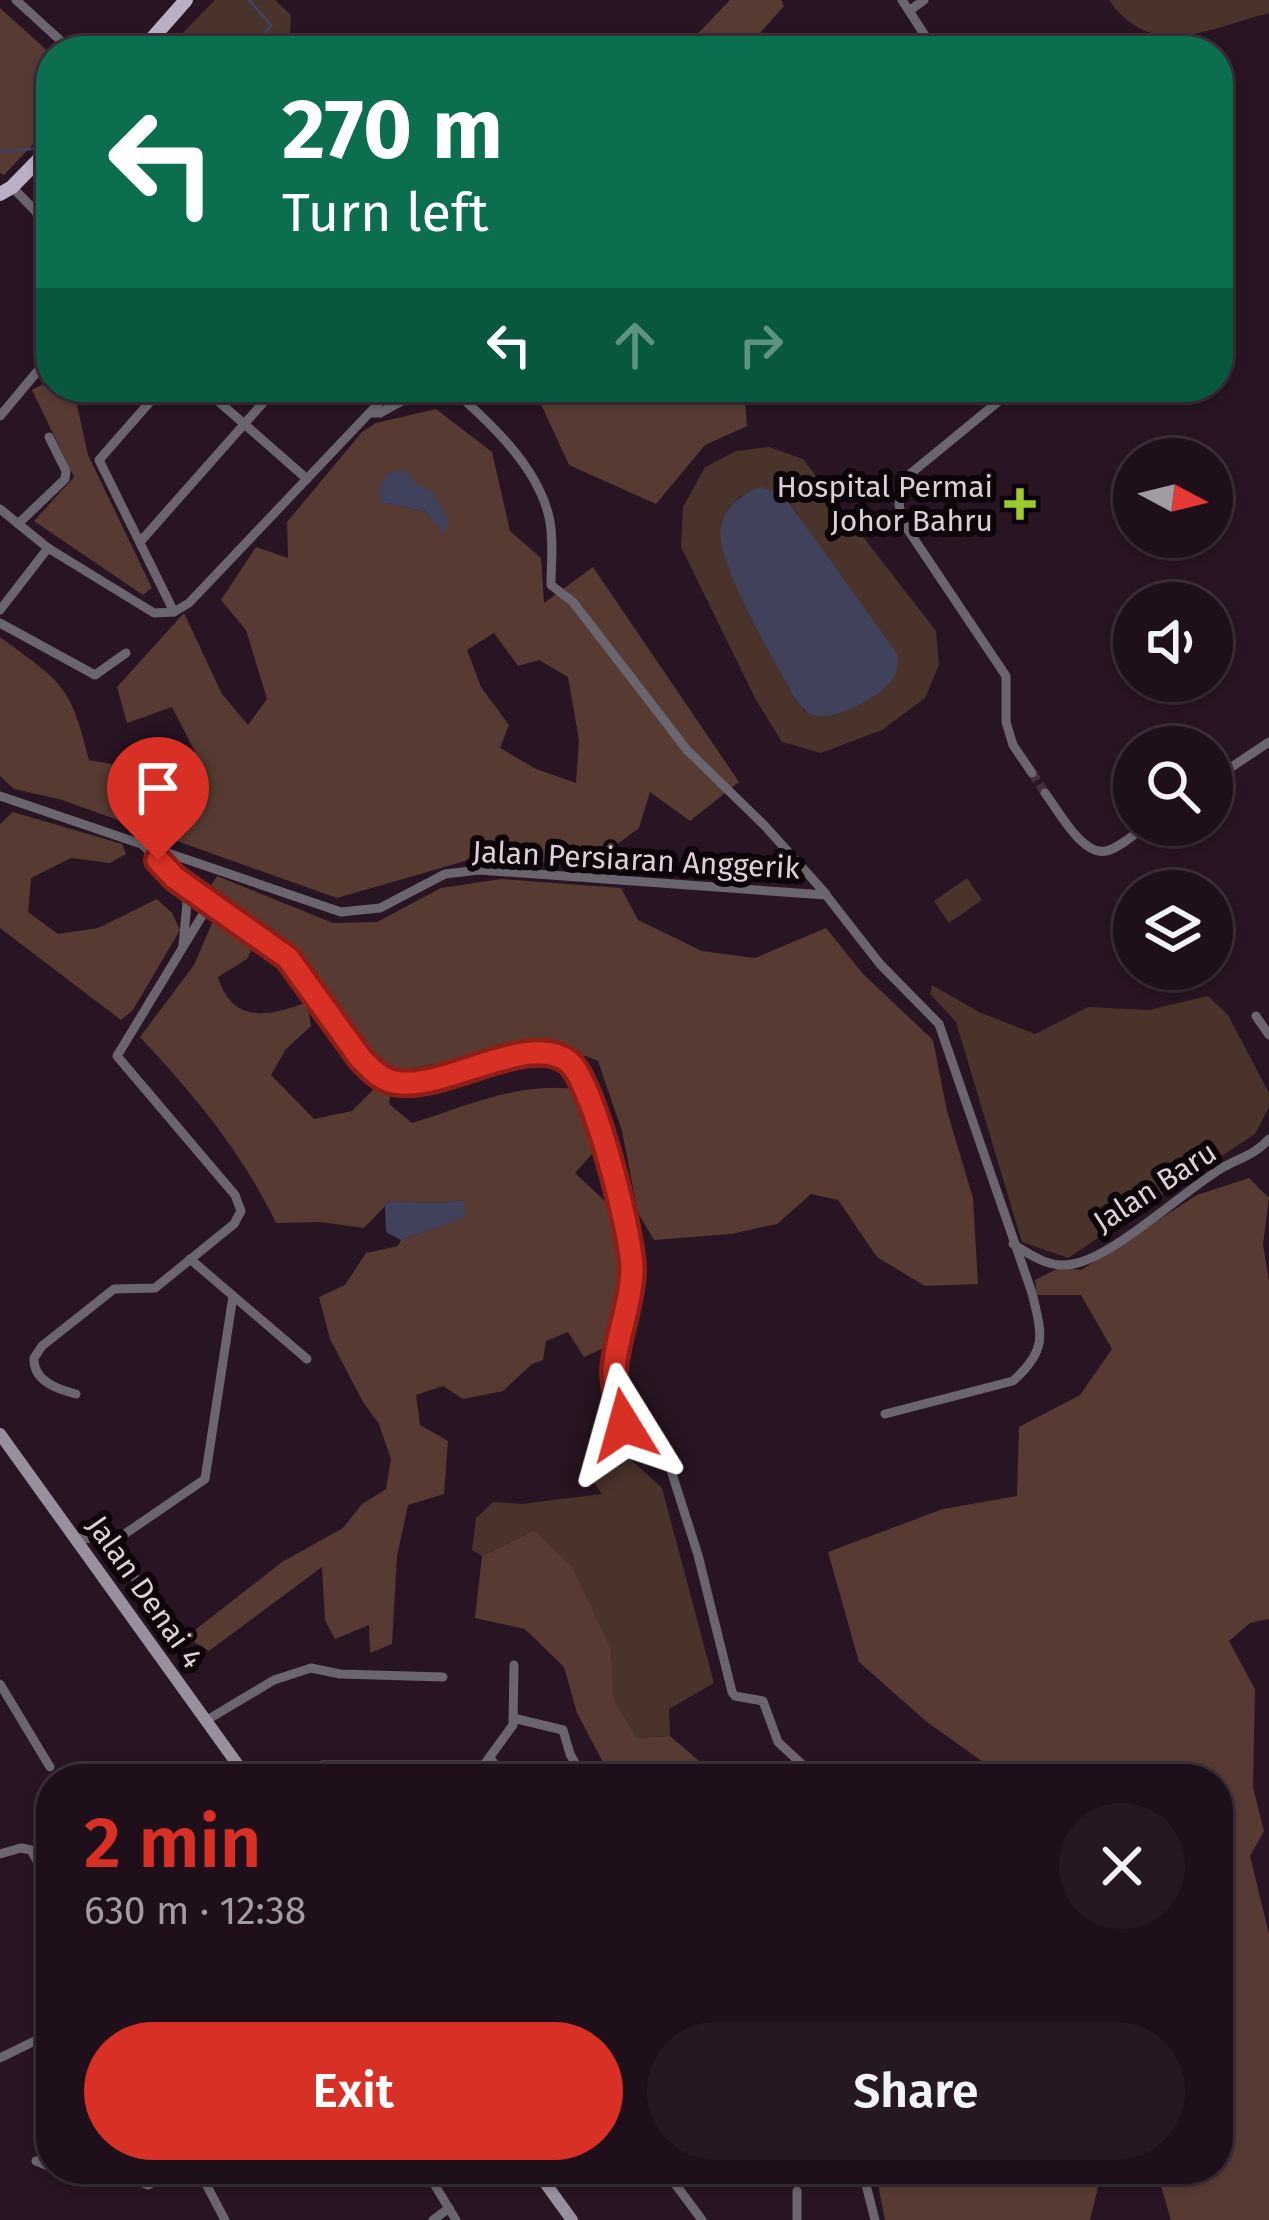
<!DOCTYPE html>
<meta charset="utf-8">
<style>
:root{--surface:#1e0f1a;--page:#261823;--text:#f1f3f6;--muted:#a19ca2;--line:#3c2f39;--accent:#d93025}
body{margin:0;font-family:"Fira Sans",sans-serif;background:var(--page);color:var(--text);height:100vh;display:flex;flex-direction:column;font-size:45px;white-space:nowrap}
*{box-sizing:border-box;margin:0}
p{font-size:39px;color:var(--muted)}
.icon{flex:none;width:66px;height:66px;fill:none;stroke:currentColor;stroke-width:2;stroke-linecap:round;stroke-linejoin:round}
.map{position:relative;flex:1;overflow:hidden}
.drawer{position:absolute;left:36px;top:1764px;width:1197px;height:420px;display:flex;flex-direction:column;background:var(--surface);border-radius:48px;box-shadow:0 3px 9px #0004,0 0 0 3px var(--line)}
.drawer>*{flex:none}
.top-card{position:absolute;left:36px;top:36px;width:1197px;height:366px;border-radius:48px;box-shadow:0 3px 9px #0004,0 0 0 3px var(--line);background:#0b6e4f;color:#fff;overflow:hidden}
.needle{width:78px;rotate:97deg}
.fabs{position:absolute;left:1113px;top:438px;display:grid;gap:24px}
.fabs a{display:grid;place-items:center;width:120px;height:120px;border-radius:50%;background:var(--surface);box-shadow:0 3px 9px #0004,0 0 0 3px var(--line);font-size:60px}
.pin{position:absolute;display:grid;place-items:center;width:102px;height:102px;color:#fff;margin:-123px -51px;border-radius:50% 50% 50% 0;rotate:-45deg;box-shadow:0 0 12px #0007}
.pin .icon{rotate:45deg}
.me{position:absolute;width:132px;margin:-66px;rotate:352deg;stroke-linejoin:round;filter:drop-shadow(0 0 9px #0008)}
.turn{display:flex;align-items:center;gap:42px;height:252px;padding:0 48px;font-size:54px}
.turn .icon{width:156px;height:156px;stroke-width:2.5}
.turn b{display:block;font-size:84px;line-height:102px}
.lanes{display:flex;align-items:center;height:114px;padding:0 48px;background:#0003;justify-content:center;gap:60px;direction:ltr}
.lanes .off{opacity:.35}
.round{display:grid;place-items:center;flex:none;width:126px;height:126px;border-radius:63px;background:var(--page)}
.summary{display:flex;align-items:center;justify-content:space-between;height:204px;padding:0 48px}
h1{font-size:72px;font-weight:600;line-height:90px;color:var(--accent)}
.button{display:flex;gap:24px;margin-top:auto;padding:24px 48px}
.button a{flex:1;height:138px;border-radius:72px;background:var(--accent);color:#fff;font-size:48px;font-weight:600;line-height:138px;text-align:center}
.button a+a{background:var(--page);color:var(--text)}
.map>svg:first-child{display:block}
</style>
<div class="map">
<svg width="1269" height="2220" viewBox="0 0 1269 2220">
<rect width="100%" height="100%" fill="#281422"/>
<g fill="#4a332b" fill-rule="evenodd">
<path d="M 215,0 L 275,0 L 291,15 L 289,51 L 165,51 Z"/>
<path d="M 1109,0 L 1269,0 L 1269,13 C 1209,28 1152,62 1109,0 Z"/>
<path d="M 769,447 L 803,459 L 936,631 L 939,665 L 925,698 L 882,730 L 821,753 L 782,742 L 756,700 L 681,547 L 683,507 L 705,467 L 736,451 ZM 783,493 L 819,546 L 805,712 L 795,699 L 729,569 L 721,523 L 729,507 L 741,496 Z"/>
<path d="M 967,878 L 982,900 L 949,923 L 934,901 Z"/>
<path d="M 932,985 L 979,1012 L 1035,1034 L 1088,1007 L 1149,1010 L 1208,996 L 1228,1015 L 1269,1093 L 1269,1107 L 1255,1134 L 1068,1258 L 1022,1242 L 956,1022 L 930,994 Z"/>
<path d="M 626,1455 L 662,1488 L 714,1683 L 669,1709 L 670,1736 L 637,1738 L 614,1700 L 611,1649 L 534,1530 L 482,1556 L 472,1550 L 476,1518 L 493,1502 L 522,1504 L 602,1494 L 586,1471 L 617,1463 Z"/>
</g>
<g fill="#573b32" fill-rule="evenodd">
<path d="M 730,0 L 781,0 L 784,6 L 744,51 L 681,51 Z"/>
<path d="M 0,8 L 51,54 L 51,125 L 4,175 L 0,173 Z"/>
<path d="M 51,380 L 51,387 L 73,387 L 88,455 L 152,588 L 143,595 L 34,521 L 74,477 L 32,390 Z"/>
<path d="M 520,387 L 744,387 L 747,426 L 705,445 L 656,504 L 569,465 L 540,402 Z"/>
<path d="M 436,409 L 492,452 L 510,531 L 541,558 L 544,603 L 593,567 L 739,782 L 690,821 L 650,792 L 639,828 L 589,865 L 472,859 L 337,898 L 59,799 L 14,789 L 0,776 L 0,637 C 62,683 70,683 89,760 L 152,771 L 195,752 L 172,707 L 127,723 L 117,687 L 184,613 L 222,694 L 248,725 L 267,699 L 246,630 L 221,600 L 256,547 L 288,558 L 287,522 L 362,432 L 376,423 ZM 433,491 L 445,532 L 426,512 L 388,503 ZM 494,633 L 518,666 L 539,660 L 568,677 L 579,740 L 576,783 L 536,769 L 500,748 L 509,725 L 481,687 L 467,650 Z"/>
<path d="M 13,812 L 122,844 L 126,854 L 110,863 L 71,858 L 31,878 L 28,912 L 58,934 L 98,928 L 157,899 L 172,913 L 180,930 L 133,1010 L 121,1020 L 0,928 L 0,824 Z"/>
<path d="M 217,876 L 333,923 L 377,922 L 441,888 L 501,879 L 621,888 L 638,920 L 702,951 L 755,958 L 826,928 L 863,974 L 933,1040 L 947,1111 L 973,1198 L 978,1284 L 925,1286 L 877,1257 L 838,1200 L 811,1194 L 777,1224 L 731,1234 L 654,1240 L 638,1213 L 622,1131 L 598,1061 C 528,1030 496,1055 427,1065 C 416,1067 401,1072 391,1069 C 357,1060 327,986 307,960 C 283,930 240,909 209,889 Z"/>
<path d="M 225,918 L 254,944 L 247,959 L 218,977 C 232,1024 269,1017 307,1002 L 311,1026 L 286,1049 L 271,1075 L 314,1119 L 352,1111 L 376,1087 L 391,1090 L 389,1104 L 412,1123 C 467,1106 517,1082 575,1089 L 593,1153 L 575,1173 L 607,1203 L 621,1270 L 606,1347 L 584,1357 L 568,1332 L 546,1341 L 543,1360 L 532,1364 L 503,1391 L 463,1399 L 443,1386 L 416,1395 L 420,1425 L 448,1441 L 444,1494 L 408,1505 L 397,1556 L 392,1644 L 370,1653 L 369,1625 L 335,1639 L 325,1620 L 322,1567 L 209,1651 L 186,1637 L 282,1562 L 343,1528 L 362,1504 L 386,1489 L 391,1459 L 379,1424 L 363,1402 L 330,1339 L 319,1297 L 345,1285 L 366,1253 L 398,1246 L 401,1240 L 465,1217 L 462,1200 L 439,1203 L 390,1201 L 364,1228 L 321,1222 L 276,1223 C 242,1152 194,1095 140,1037 L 194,965 L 213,921 Z"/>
<path d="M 1249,1178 L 1269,1198 L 1263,1244 L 1269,1282 L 1269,1619 L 1250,1623 L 1229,1641 L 1255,1689 L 1253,1787 L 1264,1831 L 1250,1856 L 1269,1934 L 1269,2220 L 1171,2220 L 1156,2169 L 1218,2169 L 1218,1779 L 1007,1779 L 927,1722 L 859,1662 L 828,1552 L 943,1509 L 1017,1496 L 1019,1427 L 1080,1395 L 1112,1349 L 1081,1295 L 1037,1295 L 1035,1280 L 1059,1268 L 1081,1270 L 1197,1195 Z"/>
<path d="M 534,1530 L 572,1567 L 611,1649 L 614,1700 L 637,1738 L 670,1736 L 713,1773 L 760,1761 L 783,1779 L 612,1779 L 577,1713 L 564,1667 L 525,1629 L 475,1618 L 482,1556 Z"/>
<path d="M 875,2169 L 1092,2169 L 1098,2187 L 1090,2220 L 885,2220 Z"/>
</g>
<g fill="#40415a">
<path d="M 407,470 L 416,484 L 433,491 L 449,521 L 444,534 L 426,512 L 388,503 L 382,507 C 376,492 380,484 390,472 Z"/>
<path d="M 760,487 L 782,493 L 898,655 C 898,665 897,674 890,683 C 876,698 839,718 818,716 C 807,715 801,707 795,699 C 777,664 713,559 721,525 C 726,504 742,495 760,487 Z"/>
<path d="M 463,1200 L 466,1217 L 401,1240 L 386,1232 L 385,1206 L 390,1201 L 439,1203 Z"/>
</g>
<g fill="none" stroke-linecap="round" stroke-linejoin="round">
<g stroke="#40415a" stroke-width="3">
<path d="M 249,0 L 271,25 L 251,51"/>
<path d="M 0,152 L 40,148"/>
</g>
<path stroke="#43303d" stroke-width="9" stroke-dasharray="9 4.5" stroke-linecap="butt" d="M 1032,773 L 1045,793"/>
<g stroke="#6b656f" stroke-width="9">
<path d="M 16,0 L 72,51"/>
<path d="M 902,0 L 935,51"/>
<path d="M 909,11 L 924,0"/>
<path d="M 12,187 L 51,227"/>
<path d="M 37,215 L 51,199"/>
<path d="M 163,387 L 99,460 L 174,612"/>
<path d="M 202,387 L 307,479"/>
<path d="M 450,387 C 488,421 537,465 549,517 C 554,538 551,563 551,585 L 573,602 L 687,750 L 765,826 L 826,894"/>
<path d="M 1016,387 L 910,474 L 899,504 L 902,521 L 1006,676 L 1006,722 L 1013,745 L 1032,773"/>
<path d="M 370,413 L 380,413 L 427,387"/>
<path d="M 0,416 L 51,355"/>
<path d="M 0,509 L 48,548 L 154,613 L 174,612 L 189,603 L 394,387"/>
<path d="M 18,524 L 65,479 L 66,471 L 49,437"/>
<path d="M 140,542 L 277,387"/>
<path d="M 0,610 L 48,548"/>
<path d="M 0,623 L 95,675 L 126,653"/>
<path d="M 1212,780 L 1269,742"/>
<path d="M 1045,793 C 1058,810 1082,856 1106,851 C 1120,848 1135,833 1147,825"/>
<path d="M 0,796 L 341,912 L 380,908 L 445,874 L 479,870 L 826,895 L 880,964 L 939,1024 L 1032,1293 C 1042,1334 1048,1350 1013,1381 L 885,1414"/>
<path d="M 142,844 L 175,878 L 288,958 L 375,1073 L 394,1082 L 542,1053 L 568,1061 L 585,1085 L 629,1236 L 632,1271 L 614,1370 L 624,1425 L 668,1461 L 698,1555 L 732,1692 L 735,1696 L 763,1701 L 778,1742 L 818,1779"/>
<path d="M 182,882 L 187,903 L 183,946"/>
<path d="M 1256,1016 L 1269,1035"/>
<path d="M 1013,1244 C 1031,1255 1049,1269 1073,1264 C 1115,1256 1182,1192 1222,1168 C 1239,1158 1255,1155 1269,1139"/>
<path d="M 190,1259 L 307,1359"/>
<path d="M 76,1394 C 57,1389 33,1381 34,1358 L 42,1346 L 114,1289 L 155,1288 L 234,1224 L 241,1211 L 235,1195 L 117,1056 L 211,901"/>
<path d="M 79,1538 L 101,1539 L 110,1544 L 205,1479 L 233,1296"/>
<path d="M 110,1544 L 140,1585"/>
<path d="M 0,1684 L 50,1767"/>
<path d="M 513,1718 L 563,1730 L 570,1754 L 584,1779"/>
<path d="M 207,1720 L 274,1680 L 311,1668 L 340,1674 L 443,1677"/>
<path d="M 490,1758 L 506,1779"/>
<path d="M 253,1779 L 323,1765 L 484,1765"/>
<path d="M 484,1779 L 484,1765 L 513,1725 L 514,1665"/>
<path d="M 0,1854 L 21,1848 L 31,1850 L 51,1886"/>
<path d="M 0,2058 L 51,2033"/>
<path d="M 36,2161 L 51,2167"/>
<path d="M 55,2169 L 72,2173 L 81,2169"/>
<path d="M 136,2169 L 140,2182 L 148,2185 L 179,2169"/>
<path d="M 198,2169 L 225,2220"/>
<path d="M 425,2169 L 456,2220"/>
<path d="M 664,2169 L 702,2220"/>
<path d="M 713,2169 L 715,2172"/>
<path d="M 862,2169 L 875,2220"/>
<path d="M 544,2181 L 558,2169"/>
<path d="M 433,2220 L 449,2208"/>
<path d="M 797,2220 L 797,2191"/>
</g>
<g stroke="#998f9f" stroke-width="12">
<path d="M 0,1434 L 248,1779"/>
<path d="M 535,2169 L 572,2220"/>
</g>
<g stroke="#bcafc5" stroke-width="14">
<path d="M 141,51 L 186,0"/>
<path d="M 0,194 L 12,187 L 51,147"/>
</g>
</g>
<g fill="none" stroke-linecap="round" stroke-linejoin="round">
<defs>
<path id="route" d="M 158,860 L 175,878 L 288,958 L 361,1059 C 370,1068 378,1077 390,1081 C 438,1096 528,1029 569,1062 C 593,1082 633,1238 632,1271 C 631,1305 616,1337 614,1371 C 614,1389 620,1408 624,1425"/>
</defs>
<use href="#route" stroke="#8d1f18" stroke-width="30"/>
<use href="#route" stroke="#d93025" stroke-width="21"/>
</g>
<path fill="#9cca31" stroke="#0c0409" stroke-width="4.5" d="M1014 486h12v12h12v12h-12v12h-12v-12h-12v-12h12z"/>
<g text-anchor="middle" stroke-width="12" stroke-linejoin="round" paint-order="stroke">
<g font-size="30" fill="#decfd8" stroke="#0c0409" text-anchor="end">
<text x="993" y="497">Hospital Permai<tspan x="993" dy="34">Johor Bahru</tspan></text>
</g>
<g font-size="30" fill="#decfd8" stroke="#0c0409">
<text transform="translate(636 860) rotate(3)" y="10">Jalan Persiaran Anggerik</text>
<text transform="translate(1155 1187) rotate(-33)" y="10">Jalan Baru</text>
<text transform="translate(145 1592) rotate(55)" y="10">Jalan Denai 4</text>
</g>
</g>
</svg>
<div class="fabs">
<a><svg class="needle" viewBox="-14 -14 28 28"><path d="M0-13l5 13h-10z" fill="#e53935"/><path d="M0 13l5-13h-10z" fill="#a19ca2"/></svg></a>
<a><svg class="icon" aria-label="sound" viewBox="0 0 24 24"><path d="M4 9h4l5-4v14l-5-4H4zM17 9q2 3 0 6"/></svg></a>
<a><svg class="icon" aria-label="search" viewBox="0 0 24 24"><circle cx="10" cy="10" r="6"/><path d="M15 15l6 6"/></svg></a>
<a><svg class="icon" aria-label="layers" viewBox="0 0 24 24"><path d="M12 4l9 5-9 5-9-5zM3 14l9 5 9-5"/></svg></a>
</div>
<div class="pin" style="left:158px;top:860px;background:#d93025"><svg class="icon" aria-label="arrive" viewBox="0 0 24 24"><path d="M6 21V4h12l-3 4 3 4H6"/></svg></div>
<svg class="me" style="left:624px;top:1425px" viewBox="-20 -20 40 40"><path d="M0-17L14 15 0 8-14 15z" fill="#d93025" stroke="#fff" stroke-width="4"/></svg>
<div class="top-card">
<div class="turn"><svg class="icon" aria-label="left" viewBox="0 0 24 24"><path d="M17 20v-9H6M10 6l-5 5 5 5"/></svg><div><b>270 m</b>Turn left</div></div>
<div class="lanes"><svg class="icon" aria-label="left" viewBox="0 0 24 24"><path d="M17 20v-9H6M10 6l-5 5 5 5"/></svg><svg class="icon off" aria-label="ahead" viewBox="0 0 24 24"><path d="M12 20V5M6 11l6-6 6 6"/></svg><svg class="icon off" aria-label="right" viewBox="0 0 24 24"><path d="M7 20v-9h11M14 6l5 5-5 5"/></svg></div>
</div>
<section class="drawer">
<div class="summary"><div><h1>2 min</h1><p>630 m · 12:38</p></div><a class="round"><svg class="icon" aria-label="close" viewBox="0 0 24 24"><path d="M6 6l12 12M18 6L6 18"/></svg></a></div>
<div class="button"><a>Exit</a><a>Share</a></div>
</section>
</div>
